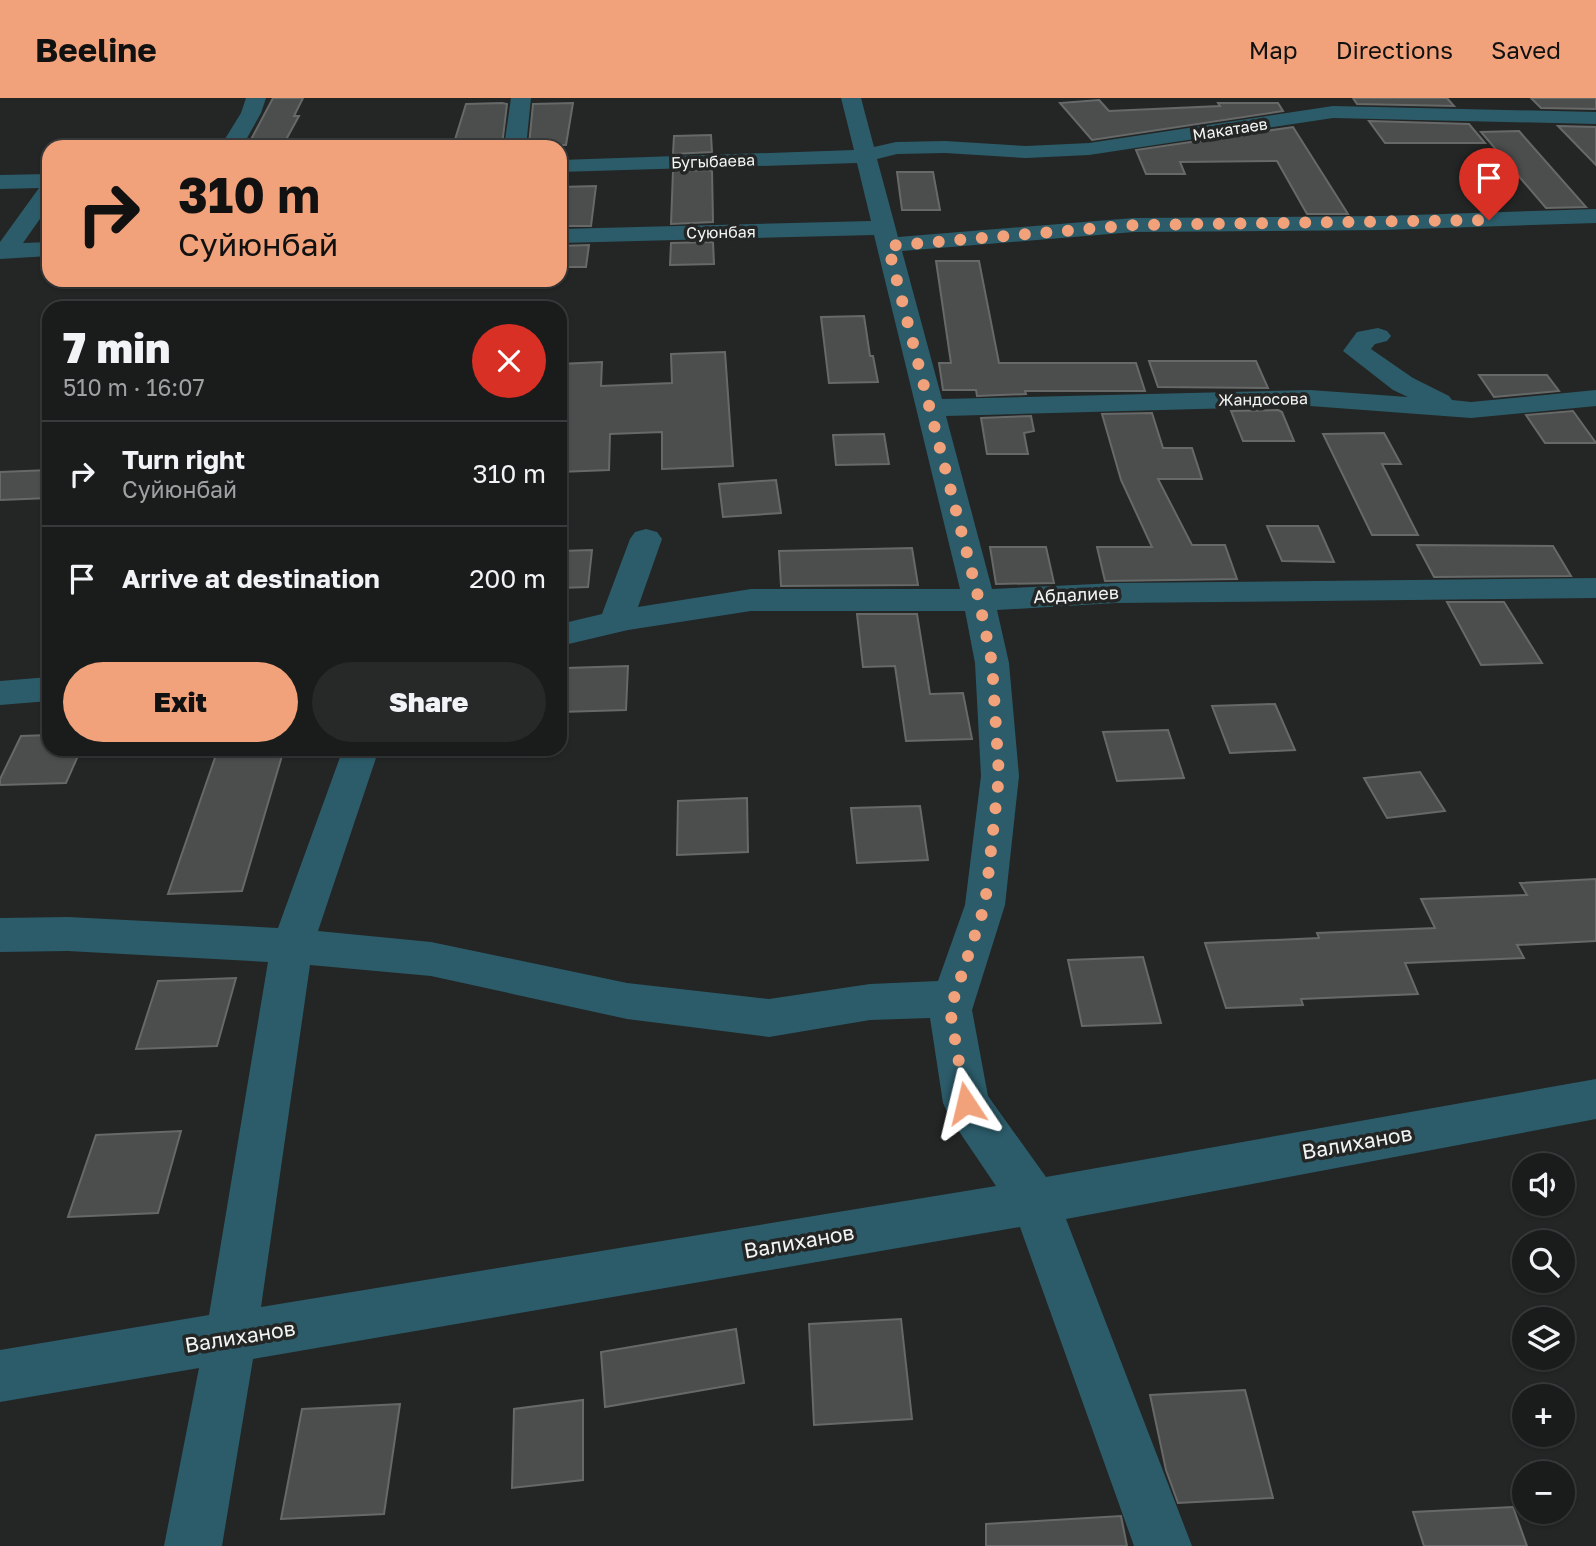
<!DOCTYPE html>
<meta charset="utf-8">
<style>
:root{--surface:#1a1c1c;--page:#272929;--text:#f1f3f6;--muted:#9fa1a3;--line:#383a3b;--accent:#f1a27b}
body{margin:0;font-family:"Golos Text",sans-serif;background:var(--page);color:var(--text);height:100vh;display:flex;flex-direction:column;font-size:26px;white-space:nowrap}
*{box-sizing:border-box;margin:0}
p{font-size:23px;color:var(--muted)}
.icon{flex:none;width:38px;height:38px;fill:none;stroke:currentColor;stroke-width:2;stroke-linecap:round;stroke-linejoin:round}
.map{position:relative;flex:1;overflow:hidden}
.sheet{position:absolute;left:42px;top:203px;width:525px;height:455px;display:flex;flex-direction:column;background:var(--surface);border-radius:21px;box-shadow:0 2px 5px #0004,0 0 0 2px var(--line)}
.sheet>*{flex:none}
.top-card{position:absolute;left:42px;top:42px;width:525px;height:147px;border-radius:21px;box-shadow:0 2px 5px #0004,0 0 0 2px var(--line);background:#f1a27b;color:#111;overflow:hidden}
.tools{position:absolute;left:1512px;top:1055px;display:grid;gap:14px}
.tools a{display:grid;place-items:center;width:63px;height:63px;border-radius:50%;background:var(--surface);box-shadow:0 2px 5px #0004,0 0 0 2px var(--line);font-size:35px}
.pin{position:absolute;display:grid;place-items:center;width:60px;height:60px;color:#fff;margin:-72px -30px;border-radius:50% 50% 50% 0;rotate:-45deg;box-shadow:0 0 7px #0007}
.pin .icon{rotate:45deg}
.me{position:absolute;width:77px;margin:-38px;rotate:350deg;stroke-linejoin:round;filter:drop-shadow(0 0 5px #0008)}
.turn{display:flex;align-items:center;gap:24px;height:147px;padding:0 21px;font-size:32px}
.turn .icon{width:91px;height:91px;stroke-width:2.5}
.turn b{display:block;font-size:49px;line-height:60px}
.round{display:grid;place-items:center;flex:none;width:74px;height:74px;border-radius:37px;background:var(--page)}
.overview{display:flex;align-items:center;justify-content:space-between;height:119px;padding:0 21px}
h1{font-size:42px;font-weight:800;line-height:52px}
.cta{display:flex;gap:14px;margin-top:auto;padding:14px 21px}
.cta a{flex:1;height:80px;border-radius:42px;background:var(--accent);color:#111;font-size:28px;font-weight:800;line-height:80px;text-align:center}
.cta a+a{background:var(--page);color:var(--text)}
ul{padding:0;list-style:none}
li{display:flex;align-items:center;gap:21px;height:105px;padding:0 21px;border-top:2px solid var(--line)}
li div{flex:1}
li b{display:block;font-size:26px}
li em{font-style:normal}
header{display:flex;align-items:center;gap:42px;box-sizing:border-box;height:98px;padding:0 35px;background:var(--accent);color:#111}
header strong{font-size:33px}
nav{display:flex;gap:38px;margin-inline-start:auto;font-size:24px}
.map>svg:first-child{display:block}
</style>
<header>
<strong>Beeline</strong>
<nav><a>Map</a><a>Directions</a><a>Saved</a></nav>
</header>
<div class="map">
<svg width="1596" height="1448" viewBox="0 0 1596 1448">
<rect width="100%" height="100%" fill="#232625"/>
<g fill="#4c4e4d" stroke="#666968" stroke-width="2">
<path d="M 273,0 L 303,0 L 294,18 L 299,18 L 282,49 L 247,49 Z"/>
<path d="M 1353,0 L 1447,0 L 1454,8 L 1357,6 Z"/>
<path d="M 1531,0 L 1596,0 L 1596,11 L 1541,10 Z"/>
<path d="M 1099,2 L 1109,13 L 1220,8 L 1218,5 L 1278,5 L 1283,13 L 1092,42 L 1060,5 Z"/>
<path d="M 502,5 L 507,6 L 502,47 L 453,48 L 466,6 Z"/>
<path d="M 573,5 L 566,47 L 529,47 L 533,6 Z"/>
<path d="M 1369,23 L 1469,26 L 1485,45 L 1385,45 Z"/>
<path d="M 1558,28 L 1596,29 L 1596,67 Z"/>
<path d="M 1293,29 L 1348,116 L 1307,116 L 1277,63 L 1180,64 L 1185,76 L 1146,76 L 1136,52 Z"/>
<path d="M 1519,33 L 1586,109 L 1546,110 L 1481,34 Z"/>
<path d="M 711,37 L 712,54 L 673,56 L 674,38 Z"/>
<path d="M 712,72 L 713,124 L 671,126 L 673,73 Z"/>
<path d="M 897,74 L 933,74 L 940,112 L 902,112 Z"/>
<path d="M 596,88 L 591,128 L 560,128 L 560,89 Z"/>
<path d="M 713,144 L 714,166 L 670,167 L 671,145 Z"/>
<path d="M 589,147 L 586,169 L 560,169 L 560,148 Z"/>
<path d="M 936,163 L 979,163 L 999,265 L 1136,265 L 1145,293 L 1025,293 L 1026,296 L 977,298 L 976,292 L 943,292 L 939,265 L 951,265 Z"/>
<path d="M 864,218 L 870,258 L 873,258 L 878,284 L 829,285 L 821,219 Z"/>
<path d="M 725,254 L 733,368 L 662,371 L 662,334 L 610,336 L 609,372 L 560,374 L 560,266 L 602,264 L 601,288 L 672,285 L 671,256 Z"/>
<path d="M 1149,263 L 1256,263 L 1268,290 L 1158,289 Z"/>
<path d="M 1479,277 L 1547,277 L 1559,293 L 1494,299 Z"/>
<path d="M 1278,312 L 1282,314 L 1294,343 L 1243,343 L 1231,313 Z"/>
<path d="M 1573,313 L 1596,345 L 1545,345 L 1526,317 Z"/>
<path d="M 1152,315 L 1163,350 L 1192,350 L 1202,381 L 1158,381 L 1192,447 L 1225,447 L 1237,481 L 1105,483 L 1097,449 L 1152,449 L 1121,382 L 1102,316 Z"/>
<path d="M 1031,318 L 1034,333 L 1024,335 L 1028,356 L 987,356 L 981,320 Z"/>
<path d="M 1384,335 L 1401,366 L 1382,366 L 1418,437 L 1372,437 L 1323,336 Z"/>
<path d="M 884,336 L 889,366 L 836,367 L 833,337 Z"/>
<path d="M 49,372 L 49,400 L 0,402 L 0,374 Z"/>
<path d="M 776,382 L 781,415 L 723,419 L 719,386 Z"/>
<path d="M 1267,428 L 1318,428 L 1334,464 L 1282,463 Z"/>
<path d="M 1417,447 L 1553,448 L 1571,478 L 1434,479 Z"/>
<path d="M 990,449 L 1046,449 L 1054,485 L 996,486 Z"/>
<path d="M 912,450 L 918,487 L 781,488 L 779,453 Z"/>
<path d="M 592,452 L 588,489 L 560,490 L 560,453 Z"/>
<path d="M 1447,504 L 1504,504 L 1542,565 L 1481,567 Z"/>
<path d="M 857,516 L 917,516 L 930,596 L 963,595 L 972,641 L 906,643 L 895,568 L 863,569 Z"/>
<path d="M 628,568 L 626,612 L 561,614 L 566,570 Z"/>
<path d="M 1275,606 L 1295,652 L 1230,655 L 1212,608 Z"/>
<path d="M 1168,632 L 1184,680 L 1117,683 L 1103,634 Z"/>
<path d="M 49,637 L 49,651 L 81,651 L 66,685 L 0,687 L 0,681 L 21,638 Z"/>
<path d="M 218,651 L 284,651 L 242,793 L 168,796 Z"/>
<path d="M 1420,674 L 1445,713 L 1387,720 L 1364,680 Z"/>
<path d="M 747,700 L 748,754 L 677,757 L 678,703 Z"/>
<path d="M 920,708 L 928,762 L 857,765 L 851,710 Z"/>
<path d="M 1596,781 L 1596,843 L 1517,847 L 1524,860 L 1405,865 L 1418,896 L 1301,901 L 1303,907 L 1226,910 L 1205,845 L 1319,840 L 1317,835 L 1435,830 L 1421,801 L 1527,797 L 1520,785 Z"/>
<path d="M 1143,859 L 1161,925 L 1082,928 L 1068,862 Z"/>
<path d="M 236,880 L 217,948 L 136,951 L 158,883 Z"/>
<path d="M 181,1033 L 158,1115 L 68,1119 L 96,1037 Z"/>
<path d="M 901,1221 L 912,1321 L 814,1327 L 809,1226 Z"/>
<path d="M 736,1231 L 744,1285 L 605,1309 L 601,1254 Z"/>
<path d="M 1245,1292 L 1273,1400 L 1178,1405 L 1166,1372 L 1150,1297 Z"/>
<path d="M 583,1302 L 583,1382 L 512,1390 L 514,1311 Z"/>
<path d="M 400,1306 L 384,1416 L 281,1421 L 302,1311 Z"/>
<path d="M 1513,1409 L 1527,1448 L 1424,1448 L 1413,1414 Z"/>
<path d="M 1121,1418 L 1127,1448 L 986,1448 L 986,1426 Z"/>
</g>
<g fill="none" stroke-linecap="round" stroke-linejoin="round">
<g fill="#2c5c6a" fill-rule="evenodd">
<path d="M 246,0 L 266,0 L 261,15 L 242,49 L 220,49 L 241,15 Z"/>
<path d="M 511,0 L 531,0 L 526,49 L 504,49 Z"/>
<path d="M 841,0 L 861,0 L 874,49 L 896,44 L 945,43 L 1026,48 L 1089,45 L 1333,8 L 1596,14 L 1596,26 L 1333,20 L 1089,57 L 1026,60 L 945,55 L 897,56 L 877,61 L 898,139 L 1134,120 L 1382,118 L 1596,111 L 1596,125 L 1382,132 L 1134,134 L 902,153 L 942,301 L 1310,292 L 1408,299 L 1393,292 L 1343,253 L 1357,234 L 1378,230 L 1387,233 L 1391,238 L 1387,243 L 1375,246 L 1371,251 L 1413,280 L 1449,298 L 1452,302 L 1471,304 L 1596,292 L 1596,308 L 1471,320 L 1310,308 L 946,318 L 992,491 L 1116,485 L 1596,480 L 1596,500 L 1116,505 L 997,512 L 1009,565 L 1019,678 L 1005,807 L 972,912 L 988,998 L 1046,1079 L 1596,981 L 1596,1021 L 1066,1121 L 1192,1448 L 1134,1448 L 1020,1129 L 253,1261 L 222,1448 L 164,1448 L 199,1270 L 0,1304 L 0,1252 L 209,1217 L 268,864 L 68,853 L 0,854 L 0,820 L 68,819 L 278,830 L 343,651 L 379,651 L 318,833 L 431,844 L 627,885 L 769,901 L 870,886 L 938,883 L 965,807 L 981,678 L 975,565 L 965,513 L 751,513 L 628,532 L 560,548 L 560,526 L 602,516 L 630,441 L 635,434 L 646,431 L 657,434 L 662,441 L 638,509 L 751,491 L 960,491 L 874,137 L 560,145 L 560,131 L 871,123 L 857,65 L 560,74 L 560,62 L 854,52 ZM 310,867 L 431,878 L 627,921 L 769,939 L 870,922 L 930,920 L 943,1005 L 950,1020 L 996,1088 L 261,1209 Z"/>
<path d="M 49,76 L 49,108 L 23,145 L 49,144 L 49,158 L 0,161 L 0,144 L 39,90 L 0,91 L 0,77 Z"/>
<path d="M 49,579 L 49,603 L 0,607 L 0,583 Z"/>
</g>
</g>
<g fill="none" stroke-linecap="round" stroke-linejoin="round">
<path stroke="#f1a27b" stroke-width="12" stroke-dasharray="0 21.6" d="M 966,1005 L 950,912 L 985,807 L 999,678 L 992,565 L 979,502 L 888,148 L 1134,127 L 1489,122"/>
</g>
<g text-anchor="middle" stroke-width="7" stroke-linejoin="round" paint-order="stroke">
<g font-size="16" fill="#f3f5f5" stroke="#232625">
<text transform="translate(1230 31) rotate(-9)" y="6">Макатаев</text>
<text transform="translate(713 63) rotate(-2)" y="6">Бугыбаева</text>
<text transform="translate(721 134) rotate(-1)" y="6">Суюнбая</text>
<text transform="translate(1263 301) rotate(-1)" y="6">Жандосова</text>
</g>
<g font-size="18" fill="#f3f5f5" stroke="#232625">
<text transform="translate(1076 497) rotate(-3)" y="6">Абдалиев</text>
</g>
<g font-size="21" fill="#f3f5f5" stroke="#232625">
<text transform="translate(1357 1045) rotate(-10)" y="7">Валиханов</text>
<text transform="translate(799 1144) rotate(-10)" y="7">Валиханов</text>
<text transform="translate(240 1239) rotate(-9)" y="7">Валиханов</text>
</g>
</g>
</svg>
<div class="tools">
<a><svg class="icon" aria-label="sound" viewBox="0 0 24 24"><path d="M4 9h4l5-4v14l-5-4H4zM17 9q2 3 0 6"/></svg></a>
<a><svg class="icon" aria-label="search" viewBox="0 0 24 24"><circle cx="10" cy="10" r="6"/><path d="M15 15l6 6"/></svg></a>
<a><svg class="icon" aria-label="layers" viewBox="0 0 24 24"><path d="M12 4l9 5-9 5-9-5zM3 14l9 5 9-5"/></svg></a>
<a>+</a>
<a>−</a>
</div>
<div class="pin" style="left:1489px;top:122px;background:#d93025"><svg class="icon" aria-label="arrive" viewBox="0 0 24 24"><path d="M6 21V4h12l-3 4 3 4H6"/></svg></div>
<svg class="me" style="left:966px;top:1005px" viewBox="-20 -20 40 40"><path d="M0-17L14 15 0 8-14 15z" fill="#f1a27b" stroke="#fff" stroke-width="4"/></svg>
<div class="top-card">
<div class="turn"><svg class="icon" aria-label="right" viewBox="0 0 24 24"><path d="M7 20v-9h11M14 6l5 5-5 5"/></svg><div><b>310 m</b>Суйюнбай</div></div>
</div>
<section class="sheet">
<div class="overview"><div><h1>7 min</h1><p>510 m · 16:07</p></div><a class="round" style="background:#d93025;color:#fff"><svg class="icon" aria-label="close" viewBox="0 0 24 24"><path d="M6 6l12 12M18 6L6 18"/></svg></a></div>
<ul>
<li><svg class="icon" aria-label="right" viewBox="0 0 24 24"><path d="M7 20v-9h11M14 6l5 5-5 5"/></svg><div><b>Turn right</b><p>Суйюнбай</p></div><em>310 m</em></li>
<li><svg class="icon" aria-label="arrive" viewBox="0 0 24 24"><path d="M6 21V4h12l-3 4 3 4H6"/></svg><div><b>Arrive at destination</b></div><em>200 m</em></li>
</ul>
<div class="cta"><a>Exit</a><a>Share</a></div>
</section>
</div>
